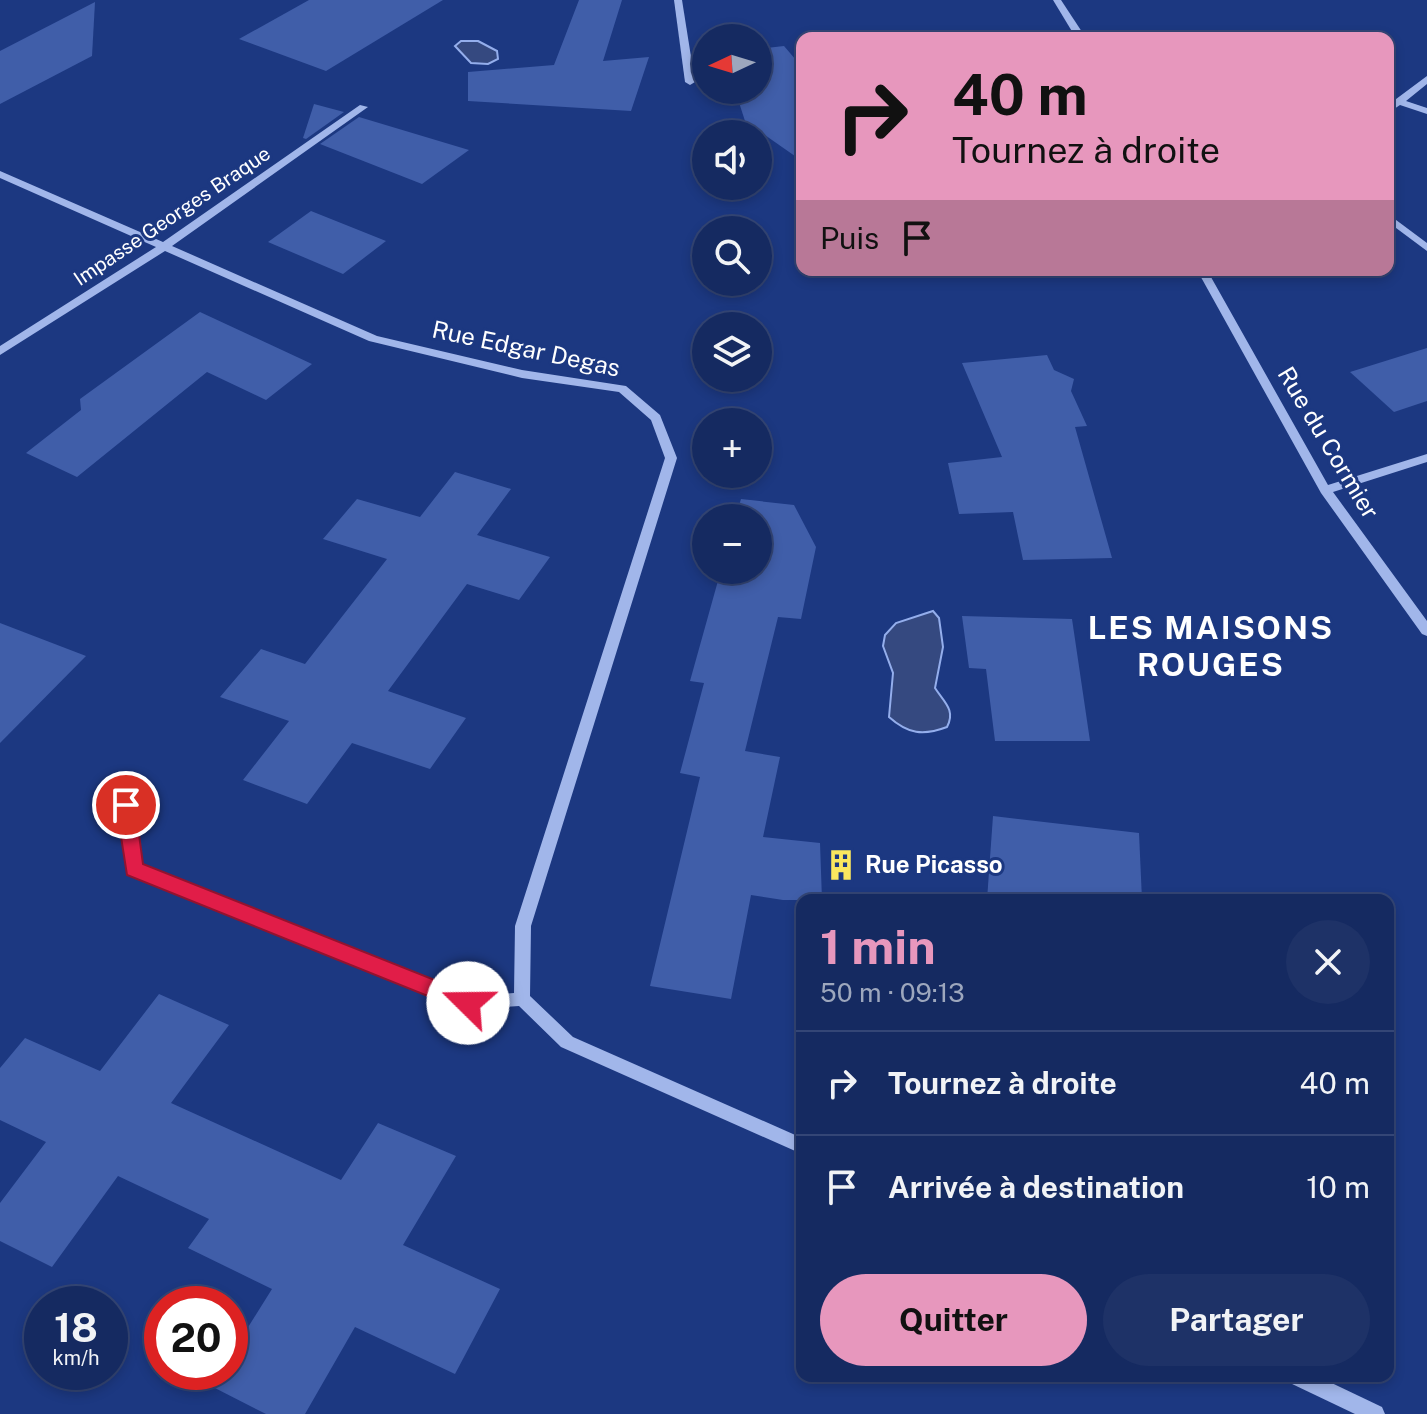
<!DOCTYPE html>
<html lang="fr">
<meta charset="utf-8">
<style>
:root{--surface:#152a61;--page:#1e3267;--text:#f1f3f6;--muted:#9da7bd;--line:#344676;--accent:#e797bd}
body{margin:0;font-family:"Public Sans",sans-serif;background:var(--page);color:var(--text);height:100vh;display:flex;flex-direction:column;font-size:30px;white-space:nowrap}
*{box-sizing:border-box;margin:0}
p{font-size:26px;color:var(--muted)}
.icon{flex:none;width:44px;height:44px;fill:none;stroke:currentColor;stroke-width:2;stroke-linecap:round;stroke-linejoin:round}
.map{position:relative;flex:1;overflow:hidden}
.drawer{position:absolute;left:796px;top:894px;width:598px;height:488px;display:flex;flex-direction:column;background:var(--surface);border-radius:16px;box-shadow:0 4px 12px #0003,0 0 0 2px var(--line)}
.drawer>*{flex:none}
.top-card{position:absolute;left:796px;top:32px;width:598px;height:244px;border-radius:16px;box-shadow:0 4px 12px #0003,0 0 0 2px var(--line);background:#e797bd;color:#111;overflow:hidden}
.needle{width:52px;rotate:266deg}
.buttons{position:absolute;left:692px;top:24px;display:grid;gap:16px}
.buttons a{display:grid;place-items:center;width:80px;height:80px;border-radius:50%;background:var(--surface);box-shadow:0 4px 12px #0003,0 0 0 2px var(--line);font-size:40px}
.speed{position:absolute;left:24px;top:1286px;display:flex;gap:16px;font-size:40px;font-weight:700;text-align:center}
.speed>*{display:grid;place-content:center;width:104px;height:104px;border-radius:50%;background:var(--surface);box-shadow:0 4px 12px #0003,0 0 0 2px var(--line);line-height:1}
.speed small{font-size:20px;font-weight:400}
.speed .limit{border:12px solid #d22;background:#fff;color:#111}
.pin{position:absolute;display:grid;place-items:center;width:68px;height:68px;color:#fff;margin:-34px;border:4px solid #fff;border-radius:50%;box-shadow:0 2px 8px #0007}
.me{position:absolute;width:88px;margin:-44px;rotate:292deg;stroke-linejoin:round;filter:drop-shadow(0 0 6px #0008)}
.turn{display:flex;align-items:center;gap:28px;height:168px;padding:0 24px;font-size:36px}
.turn .icon{width:104px;height:104px;stroke-width:2.5}
.turn b{display:block;font-size:56px;line-height:68px}
.then{display:flex;align-items:center;height:76px;padding:0 24px;background:#0003;gap:16px;font-size:30px}
.round{display:grid;place-items:center;flex:none;width:84px;height:84px;border-radius:42px;background:var(--page)}
.overview{display:flex;align-items:center;justify-content:space-between;height:136px;padding:0 24px}
h1{font-size:48px;font-weight:700;line-height:60px;color:var(--accent)}
.action{display:flex;gap:16px;margin-top:auto;padding:16px 24px}
.action a{flex:1;height:92px;border-radius:48px;background:var(--accent);color:#111;font-size:32px;font-weight:700;line-height:92px;text-align:center}
.action a+a{background:var(--page);color:var(--text)}
ul{padding:0;list-style:none}
li{display:flex;align-items:center;gap:24px;height:104px;padding:0 24px;border-top:2px solid var(--line)}
li div{flex:1}
li b{display:block;font-size:30px}
li em{font-style:normal}
.map>svg:first-child{display:block}
</style>
<div class="map">
<svg width="1427" height="1414" viewBox="0 0 1427 1414">
<rect width="100%" height="100%" fill="#1c3881"/>
<g fill="#354980" stroke="#94aeec" stroke-width="2">
<path d="M 478,41 L 497,51 L 498,59 L 488,64 L 471,63 L 455,46 L 461,41 Z"/>
<path d="M 933,611 L 939,618 L 943,647 L 935,688 C 944,702 956,710 947,727 C 923,736 908,734 889,717 L 893,673 L 883,646 L 885,635 L 896,623 Z"/>
</g>
<g fill="#405ea9">
<path d="M 309,0 L 443,0 L 326,71 L 239,39 Z"/>
<path d="M 579,0 L 622,0 L 603,61 L 649,57 L 631,111 L 468,101 L 468,72 L 554,65 Z"/>
<path d="M 95,2 L 92,56 L 0,104 L 0,51 Z"/>
<path d="M 784,46 L 802,67 L 802,161 L 745,121 L 735,90 L 758,90 L 758,49 Z"/>
<path d="M 314,104 L 344,112 L 306,139 L 303,138 Z"/>
<path d="M 359,117 L 469,150 L 422,184 L 320,144 Z"/>
<path d="M 311,211 L 386,241 L 343,274 L 268,242 Z"/>
<path d="M 200,312 L 312,364 L 266,400 L 207,372 L 77,477 L 26,453 L 81,410 L 80,399 Z"/>
<path d="M 1427,348 L 1427,401 L 1394,412 L 1350,372 Z"/>
<path d="M 1047,355 L 1054,370 L 1074,379 L 1071,391 L 1087,426 L 1075,427 L 1112,558 L 1023,560 L 1013,512 L 959,514 L 948,463 L 1002,457 L 962,363 Z"/>
<path d="M 455,472 L 511,489 L 477,535 L 550,557 L 519,600 L 467,584 L 388,691 L 466,718 L 430,769 L 352,743 L 307,804 L 243,780 L 289,721 L 220,697 L 261,649 L 305,664 L 387,559 L 323,539 L 357,499 L 420,517 Z"/>
<path d="M 741,499 L 794,505 L 816,547 L 801,619 L 778,617 L 745,751 L 780,757 L 763,837 L 820,843 L 822,900 L 783,900 L 751,895 L 731,999 L 650,986 L 700,777 L 680,773 L 704,683 L 690,681 L 721,570 L 758,570 L 758,518 L 735,518 Z"/>
<path d="M 962,616 L 1072,619 L 1090,741 L 995,741 L 986,669 L 969,668 Z"/>
<path d="M 0,623 L 86,656 L 0,743 Z"/>
<path d="M 993,816 L 1139,833 L 1142,900 L 987,900 Z"/>
<path d="M 159,994 L 229,1025 L 171,1103 L 341,1180 L 378,1123 L 456,1156 L 403,1245 L 500,1289 L 455,1374 L 355,1327 L 305,1414 L 266,1414 L 211,1386 L 220,1372 L 230,1372 L 230,1356 L 272,1289 L 188,1248 L 209,1219 L 118,1176 L 52,1267 L 0,1241 L 0,1203 L 46,1142 L 0,1120 L 0,1068 L 25,1038 L 100,1071 Z"/>
</g>
<g fill="none" stroke-linecap="round" stroke-linejoin="round">
<g fill="#a1b6ea" fill-rule="evenodd">
<path d="M 674,0 L 682,0 L 695,82 L 690,85 L 685,82 Z"/>
<path d="M 1053,0 L 1061,0 L 1086,38 L 1076,38 Z"/>
<path d="M 1427,76 L 1427,84 L 1406,101 L 1427,108 L 1427,114 L 1400,105 L 1388,113 L 1388,105 Z"/>
<path d="M 360,105 L 368,107 L 172,246 L 377,336 L 522,370 L 626,386 L 660,415 L 677,458 L 531,926 L 530,996 L 573,1037 L 802,1138 L 802,1154 L 561,1047 L 519,1006 L 468,1010 L 129,873 L 126,869 L 119,805 L 121,801 L 131,801 L 133,805 L 141,865 L 468,996 L 514,993 L 515,926 L 665,458 L 651,420 L 619,392 L 522,378 L 369,341 L 165,251 L 0,355 L 0,346 L 156,247 L 0,178 L 0,171 L 163,242 Z"/>
<path d="M 1388,214 L 1427,243 L 1427,251 L 1388,222 Z"/>
<path d="M 1197,270 L 1207,270 L 1328,485 L 1427,454 L 1427,462 L 1333,492 L 1427,621 L 1427,636 L 1422,634 L 1321,493 Z"/>
<path d="M 1288,1376 L 1317,1376 L 1382,1407 L 1385,1414 L 1355,1414 L 1290,1383 Z"/>
</g>
</g>
<path fill="#e11d48" stroke="#92132f" stroke-width="2" d="M 126,797 L 135,805 L 143,864 L 475,996 L 478,1003 L 475,1009 L 460,1009 L 127,875 L 116,805 Z"/>
<defs>
<symbol id="building-bare" viewBox="-9 -9 18 18"><path d="M-4-6H4V6H1V3H-1V6H-4ZM-2.5-4.3h1.7v1.8h-1.7ZM.8-4.3h1.7v1.8H.8ZM-2.5-1h1.7V.8h-1.7ZM.8-1h1.7V.8H.8Z" fill="#fae75f" stroke="#1c3881" stroke-width="2.5" paint-order="stroke"/></symbol>
</defs>
<g fill-rule="evenodd">
<use href="#building-bare" x="819" y="843" width="44" height="44"/>
</g>
<g text-anchor="middle" stroke-width="6" stroke-linejoin="round" paint-order="stroke">
<g font-size="20" fill="#fff" stroke="#1c3881">
<text transform="translate(172 216) rotate(-34)" y="7">Impasse Georges Braque</text>
</g>
<g font-size="24" fill="#fff" stroke="#1c3881">
<text transform="translate(526 349) rotate(12)" y="8">Rue Edgar Degas</text>
<text transform="translate(1328 443) rotate(59)" y="8">Rue du Cormier</text>
</g>
<g font-size="24" font-weight="bold" fill="#fff" stroke="#1c3881" text-anchor="start">
<text x="865" y="873">Rue Picasso</text>
</g>
<g font-size="32" font-weight="bold" letter-spacing="2" fill="#fff" stroke="#1c3881">
<text x="1211" y="639">LES MAISONS<tspan x="1211" dy="37">ROUGES</tspan></text>
</g>
</g>
</svg>
<div class="buttons">
<a><svg class="needle" viewBox="-14 -14 28 28"><path d="M0-13l5 13h-10z" fill="#e53935"/><path d="M0 13l5-13h-10z" fill="#9da7bd"/></svg></a>
<a><svg class="icon" aria-label="sound" viewBox="0 0 24 24"><path d="M4 9h4l5-4v14l-5-4H4zM17 9q2 3 0 6"/></svg></a>
<a><svg class="icon" aria-label="search" viewBox="0 0 24 24"><circle cx="10" cy="10" r="6"/><path d="M15 15l6 6"/></svg></a>
<a><svg class="icon" aria-label="layers" viewBox="0 0 24 24"><path d="M12 4l9 5-9 5-9-5zM3 14l9 5 9-5"/></svg></a>
<a>+</a>
<a>−</a>
</div>
<div class="speed"><div>18<small>km/h</small></div><div class="limit">20</div></div>
<div class="pin" style="left:126px;top:805px;background:#d93025"><svg class="icon" aria-label="arrive" viewBox="0 0 24 24"><path d="M6 21V4h12l-3 4 3 4H6"/></svg></div>
<svg class="me" style="left:468px;top:1003px" viewBox="-20 -20 40 40"><circle r="19" fill="#fff"/><path d="M0-13L10 11 0 6-10 11z" fill="#e11d48"/></svg>
<div class="top-card">
<div class="turn"><svg class="icon" aria-label="right" viewBox="0 0 24 24"><path d="M7 20v-9h11M14 6l5 5-5 5"/></svg><div><b>40 m</b>Tournez à droite</div></div>
<div class="then">Puis<svg class="icon" aria-label="arrive" viewBox="0 0 24 24"><path d="M6 21V4h12l-3 4 3 4H6"/></svg></div>
</div>
<section class="drawer">
<div class="overview"><div><h1>1 min</h1><p>50 m · 09:13</p></div><a class="round"><svg class="icon" aria-label="close" viewBox="0 0 24 24"><path d="M6 6l12 12M18 6L6 18"/></svg></a></div>
<ul>
<li><svg class="icon" aria-label="right" viewBox="0 0 24 24"><path d="M7 20v-9h11M14 6l5 5-5 5"/></svg><div><b>Tournez à droite</b></div><em>40 m</em></li>
<li><svg class="icon" aria-label="arrive" viewBox="0 0 24 24"><path d="M6 21V4h12l-3 4 3 4H6"/></svg><div><b>Arrivée à destination</b></div><em>10 m</em></li>
</ul>
<div class="action"><a>Quitter</a><a>Partager</a></div>
</section>
</div>
